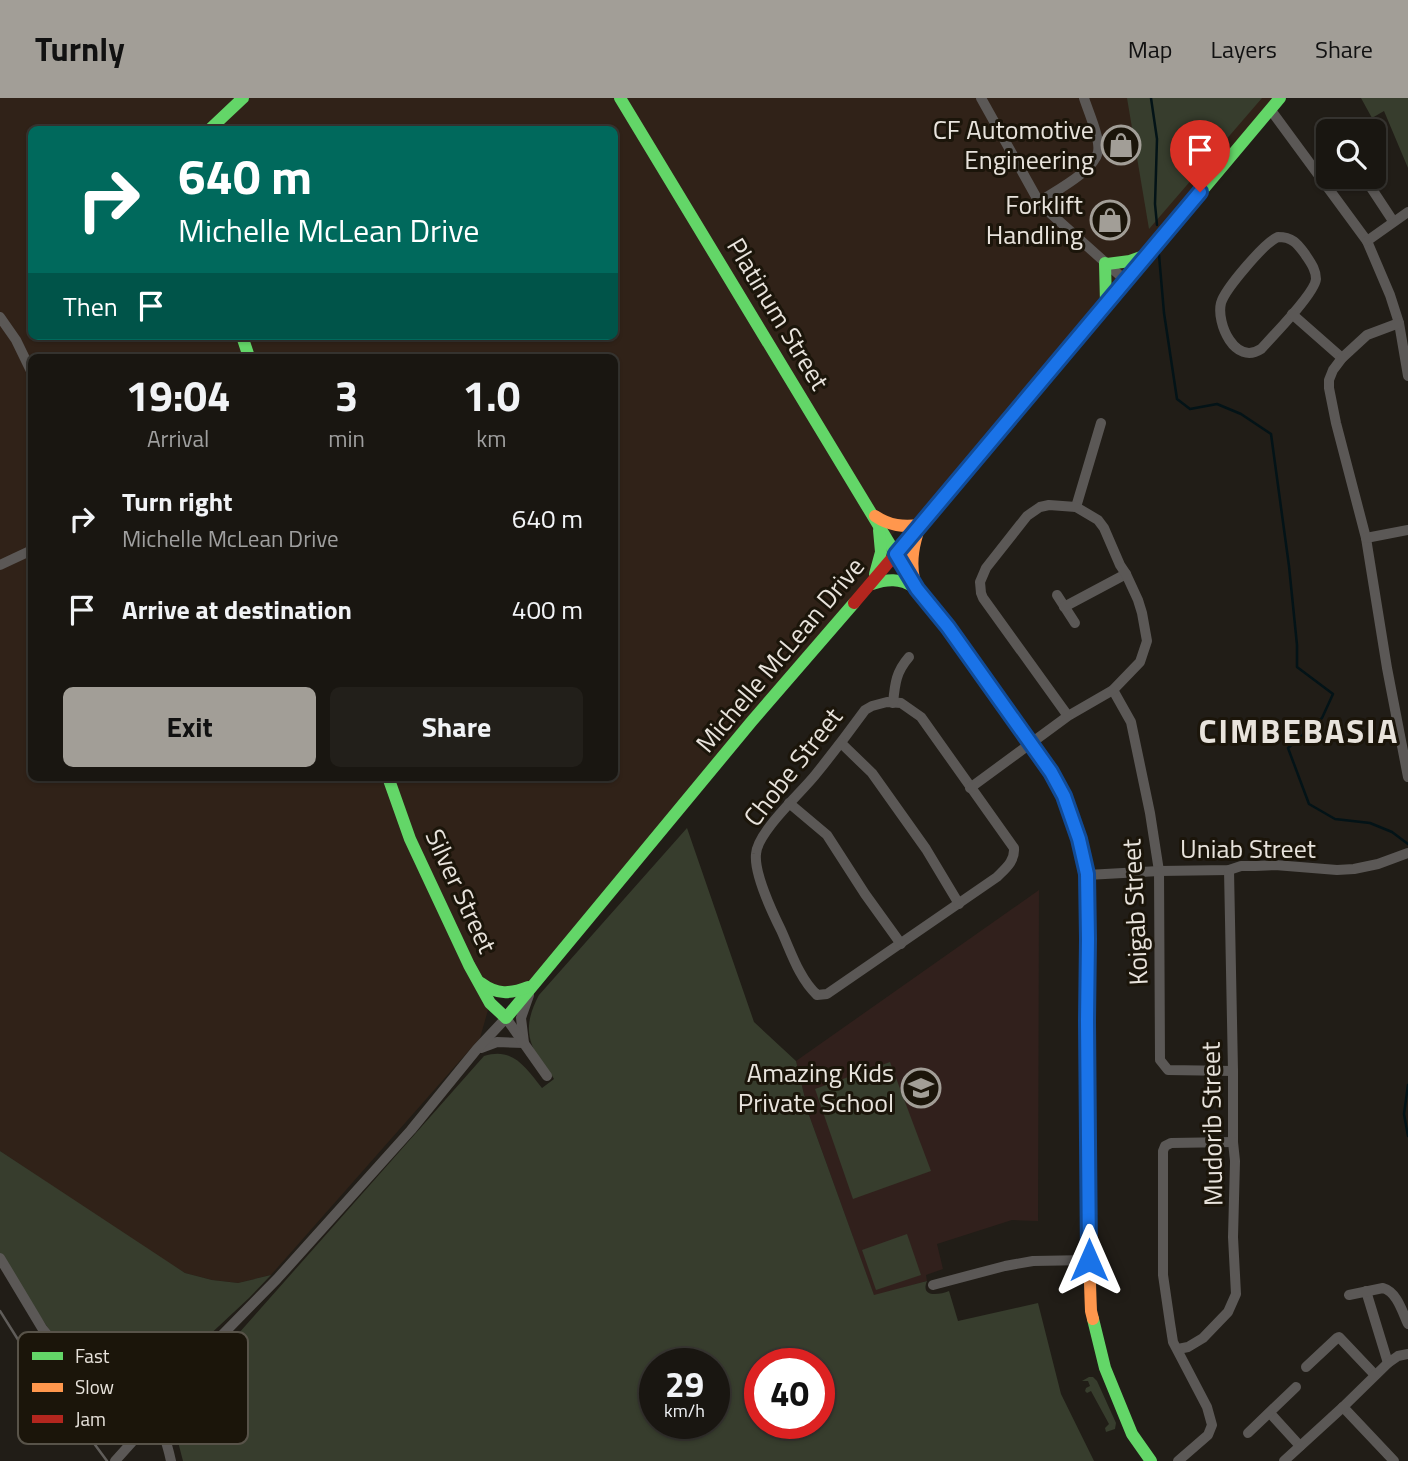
<!DOCTYPE html>
<style>
:root{--surface:#191611;--page:#221f1a;--text:#f1f3f6;--muted:#9f9f9f;--line:#373531;--accent:#a29e97}
body{margin:0;font-family:"Titillium Web",sans-serif;background:var(--page);color:var(--text);height:100vh;display:flex;flex-direction:column;font-size:26px;white-space:nowrap}
*{box-sizing:border-box;margin:0}
p{font-size:23px;color:var(--muted)}
.icon{flex:none;width:38px;height:38px;fill:none;stroke:currentColor;stroke-width:2;stroke-linecap:round;stroke-linejoin:round}
.map{position:relative;flex:1;overflow:hidden}
.side{position:absolute;left:28px;top:256px;width:590px;height:427px;display:flex;flex-direction:column;background:var(--surface);border-radius:10px;box-shadow:0 2px 5px #0004,0 0 0 2px var(--line)}
.side>*{flex:none}
.banner{position:absolute;left:28px;top:28px;width:590px;height:214px;border-radius:10px;box-shadow:0 2px 5px #0004,0 0 0 2px var(--line);background:#00695c;color:#fff;overflow:hidden}
.fabs{position:absolute;left:1316px;top:21px;display:grid;gap:14px}
.fabs a{display:grid;place-items:center;width:70px;height:70px;border-radius:10px;background:var(--surface);box-shadow:0 2px 5px #0004,0 0 0 2px var(--line);font-size:35px}
.speed{position:absolute;left:639px;top:1250px;display:flex;gap:14px;font-size:35px;font-weight:700;text-align:center}
.speed>*{display:grid;place-content:center;width:91px;height:91px;border-radius:50%;background:var(--surface);box-shadow:0 2px 5px #0004,0 0 0 2px var(--line);line-height:1}
.speed small{font-size:18px;font-weight:400}
.speed .limit{border:10px solid #d22;background:#fff;color:#111}
.pin{position:absolute;display:grid;place-items:center;width:60px;height:60px;color:#fff;margin:-72px -30px;border-radius:50% 50% 50% 0;rotate:-45deg;box-shadow:0 0 7px #0007}
.pin .icon{rotate:45deg}
.me{position:absolute;width:77px;margin:-38px;rotate:0deg;stroke-linejoin:round;filter:drop-shadow(0 0 5px #0008)}
.turn{display:flex;align-items:center;gap:24px;height:147px;padding:0 35px;font-size:32px}
.turn .icon{width:91px;height:91px;stroke-width:2.5}
.turn b{display:block;font-size:49px;line-height:60px}
.then{display:flex;align-items:center;height:66px;padding:0 35px;background:#0003;gap:14px;font-size:26px}
.eta{display:flex;justify-content:space-evenly;align-items:center;height:119px;text-align:center}
.eta b{font-size:42px;font-weight:700;line-height:49px}
.cta{display:flex;gap:14px;margin-top:auto;padding:14px 35px}
.cta a{flex:1;height:80px;border-radius:10px;background:var(--accent);color:#111;font-size:28px;font-weight:700;line-height:80px;text-align:center}
.cta a+a{background:var(--page);color:var(--text)}
ul{padding:0;list-style:none}
li{display:flex;align-items:center;gap:21px;height:91px;padding:0 35px}
li div{flex:1}
li b{display:block;font-size:26px}
li em{font-style:normal}
header{display:flex;align-items:center;gap:42px;box-sizing:border-box;height:98px;padding:0 35px;background:var(--accent);color:#111}
header strong{font-size:33px}
nav{display:flex;gap:38px;margin-inline-start:auto;font-size:24px}
.map>svg:first-child{display:block}
</style>
<header>
<strong>Turnly</strong>
<nav><a>Map</a><a>Layers</a><a>Share</a></nav>
</header>
<div class="map">
<svg width="1408" height="1363" viewBox="0 0 1408 1363">
<rect width="100%" height="100%" fill="#211d17"/>
<path fill="#302218" fill-rule="evenodd" d="M 0,0 L 1280,0 L 920,427 L 898,430 L 880,452 L 869,488 L 533,887 L 490,892 L 490,905 L 480,940 L 271,1177 L 238,1185 L 212,1182 L 185,1175 L 141,1148 L 0,1053 ZM 32,32 L 614,32 L 614,238 L 32,238 ZM 32,259 L 614,259 L 614,679 L 32,679 Z"/>
<path fill="#31201c" d="M 1039,792 L 1038,1123 L 1012,1122 L 937,1146 L 943,1171 L 926,1177 L 927,1183 L 874,1198 L 809,1017 L 796,963 Z"/>
<g fill="#373d2d" fill-rule="evenodd">
<path d="M 1127,0 L 1262,0 L 1149,131 Z"/>
<path d="M 1361,0 L 1408,0 L 1408,70 L 1384,13 L 1372,20 Z"/>
<path d="M 687,730 L 754,924 L 796,963 L 809,1017 L 874,1197 L 927,1183 C 920,1200 939,1197 949,1193 L 958,1223 L 1038,1205 L 1061,1296 L 1094,1363 L 183,1363 L 170,1313 L 484,958 C 513,949 525,969 542,990 L 554,981 C 548,970 536,959 532,947 C 525,929 531,912 539,897 ZM 714,1265 L 714,1325 L 654,1325 L 654,1265 ZM 760,1265 L 819,1265 L 819,1325 L 760,1325 Z"/>
<path d="M 890,964 L 931,1073 L 853,1101 L 815,991 Z"/>
<path d="M 0,1053 L 185,1175 L 212,1182 L 238,1185 L 271,1177 L 249,1200 L 144,1298 L 121,1302 L 91,1292 L 0,1160 Z"/>
<path d="M 907,1136 L 921,1177 L 876,1192 L 862,1152 Z"/>
<path d="M 1089,1279 L 1093,1279 L 1097,1283 L 1116,1325 L 1115,1331 L 1106,1334 L 1105,1330 L 1109,1326 L 1091,1293 L 1087,1295 L 1085,1293 L 1086,1290 L 1090,1288 L 1088,1283 L 1082,1283 Z"/>
</g>
<g fill="none" stroke-linecap="round" stroke-linejoin="round">
<g stroke="#031317" stroke-width="2.5">
<path d="M 1151,0 L 1157,41 L 1155,106 L 1157,127"/>
<path d="M 1159,157 L 1164,215 L 1177,301 L 1190,311 L 1217,306 L 1241,316 L 1271,336 L 1289,468 L 1297,547 L 1297,569 L 1333,596 L 1322,620 L 1288,650 L 1309,706 L 1335,721 L 1370,725 L 1392,734 L 1408,746"/>
<path d="M 1408,987 L 1404,1016 L 1408,1038"/>
</g>
<g stroke="#5b5856" stroke-width="10">
<path d="M 981,0 L 1039,104 L 1049,114 L 1126,183"/>
<path d="M 1270,11 L 1367,143 L 1390,197 L 1399,225 L 1408,278"/>
<path d="M 1364,79 L 1393,123"/>
<path d="M 1039,104 C 1055,93 1094,73 1098,54 C 1101,41 1088,13 1084,0"/>
<path d="M 1278,139 C 1292,139 1297,145 1305,156 C 1310,164 1316,171 1316,181 C 1315,195 1272,239 1261,251 C 1235,268 1216,225 1221,205 C 1225,191 1265,144 1278,139 Z"/>
<path d="M 1367,143 L 1408,114"/>
<path d="M 1292,216 L 1342,260"/>
<path d="M 0,219 L 16,242 L 32,275"/>
<path d="M 1399,225 L 1367,237 L 1342,260 L 1333,272 L 1329,282 L 1329,290 L 1336,325 L 1366,440 L 1387,570 L 1408,679"/>
<path d="M 1076,409 L 1101,325"/>
<path d="M 1366,440 L 1408,432"/>
<path d="M 0,467 L 32,452"/>
<path d="M 1057,497 L 1075,525"/>
<path d="M 1064,509 L 1126,476"/>
<path d="M 1113,592 L 1131,624 L 1150,715 L 1159,773 L 1160,962 L 1168,972 L 1233,973"/>
<path d="M 887,604 L 901,605 L 921,619 L 1014,750 C 1015,763 1006,770 997,779 L 827,896 L 817,897 C 799,880 791,854 781,832 C 772,814 754,775 756,756 C 757,734 802,694 816,676 C 833,655 849,634 865,612 L 872,608 Z"/>
<path d="M 893,605 C 895,585 896,574 909,559"/>
<path d="M 841,645 L 872,675 L 926,751 L 959,806"/>
<path d="M 970,690 L 1068,618 L 1113,592 L 1140,564 L 1147,543 L 1142,515 L 1138,502 L 1126,476 L 1120,467 L 1104,430 L 1098,422 L 1076,409 L 1049,407 L 1040,409 L 1027,418 L 986,470 L 980,484 L 981,495 L 983,500 L 1068,618"/>
<path d="M 789,705 L 827,737 L 865,796 L 901,846"/>
<path d="M 1087,777 L 1159,773 L 1229,772 L 1241,768 L 1255,768 L 1275,767 L 1337,772 L 1354,771 L 1378,766 L 1408,755"/>
<path d="M 481,950 L 497,944 L 524,945 L 521,920 L 529,897"/>
<path d="M 0,1160 L 42,1230 L 91,1292 L 106,1308 L 124,1317 L 148,1316 C 163,1329 167,1345 171,1363"/>
<path d="M 933,1187 L 1005,1168 L 1033,1163 L 1089,1162"/>
<path d="M 1366,1193 L 1388,1265"/>
<path d="M 1349,1197 L 1383,1190 C 1397,1194 1402,1213 1408,1226"/>
<path d="M 1178,1251 L 1188,1249 L 1203,1240 L 1228,1214 L 1236,1196 L 1233,1139 L 1235,1063 L 1233,1044 L 1233,973 L 1229,772"/>
<path d="M 1306,1269 L 1337,1240 L 1339,1239 L 1375,1277"/>
<path d="M 1343,1309 L 1394,1363"/>
<path d="M 1270,1315 L 1300,1348"/>
<path d="M 1248,1335 L 1296,1289"/>
<path d="M 115,1363 L 133,1343 L 144,1328 L 148,1316 L 174,1286 L 277,1181 L 411,1032 L 477,951 L 506,920 L 547,978"/>
<path d="M 1178,1363 L 1208,1337 L 1212,1327 L 1207,1309 L 1173,1244 L 1170,1225 L 1163,1177 L 1163,1053 L 1165,1048 L 1171,1045 L 1233,1044"/>
<path d="M 1284,1363 L 1343,1309 L 1388,1265 L 1398,1258 L 1408,1256"/>
</g>
<g stroke="#63d668" stroke-width="12">
<path d="M 620,0 L 917,491 L 948,529 L 1051,674 C 1068,704 1078,736 1085,770"/>
<path d="M 209,32 L 243,0"/>
<path d="M 1105,165 L 1106,205"/>
<path d="M 1107,166 L 1130,163 L 1144,158"/>
<path d="M 242,238 L 249,259"/>
<path d="M 973,365 L 1280,0"/>
<path d="M 875,476 L 881,454 L 879,432"/>
<path d="M 872,486 C 887,481 900,480 914,489"/>
<path d="M 388,679 L 410,741 L 469,867 L 490,905 L 506,920 L 752,623 L 854,505"/>
<path d="M 481,885 C 497,897 510,896 528,889"/>
<path d="M 1093,1221 L 1105,1270 L 1132,1336 L 1151,1363"/>
</g>
<g stroke="#ff974d" stroke-width="12">
<path d="M 875,418 C 890,428 903,429 920,427 C 914,445 910,462 914,481"/>
<path d="M 1085,770 L 1087,777 C 1089,922 1085,1068 1091,1213 L 1093,1221"/>
</g>
<path stroke="#b3261e" stroke-width="12" d="M 854,505 L 973,365"/>
<path stroke="#605d5a" stroke-width="2.5" d="M 0,1213 L 22,1248 L 107,1363"/>
</g>
<g fill="none" stroke-linecap="round" stroke-linejoin="round">
<defs>
<path id="route" d="M 1089,1162 L 1087,923 L 1088,841 L 1087,776 L 1079,741 L 1064,698 L 1051,674 L 948,529 L 917,491 L 896,456 L 1200,94"/>
</defs>
<use href="#route" stroke="#114b97" stroke-width="18"/>
<use href="#route" stroke="#1a73e8" stroke-width="12"/>
</g>
<defs>
<symbol id="shop-ring" viewBox="-11 -11 22 22"><circle r="9.5" fill="#1b150a" stroke="#a29e97" stroke-width="1.5"/><path d="M-5-2.5h2.3a2.7 3.5 0 0 1 5.4 0H5L5.5 6h-11ZM-1.5-2.5h3a1.5 2.3 0 0 0-3 0Z" fill="#a29e97"/></symbol>
<symbol id="school-ring" viewBox="-11 -11 22 22"><circle r="9.5" fill="#1b150a" stroke="#a29e97" stroke-width="1.5"/><path d="M0-5L7-2L0 1L-7-2ZM-4 1L0 2.5L4 1V4Q0 6-4 4Z" fill="#a29e97"/></symbol>
</defs>
<g fill-rule="evenodd">
<use href="#shop-ring" x="1099" y="25" width="44" height="44"/>
<use href="#shop-ring" x="1088" y="100" width="44" height="44"/>
<use href="#school-ring" x="899" y="968" width="44" height="44"/>
</g>
<g text-anchor="middle" stroke-width="6" stroke-linejoin="round" paint-order="stroke">
<g font-size="26" fill="#e8e3dc" stroke="#1b150a" text-anchor="end">
<text x="1094" y="41">CF Automotive<tspan x="1094" dy="30">Engineering</tspan></text>
<text x="1083" y="116">Forklift<tspan x="1083" dy="30">Handling</tspan></text>
<text x="894" y="984">Amazing Kids<tspan x="894" dy="30">Private School</tspan></text>
</g>
<g font-size="26" fill="#e8e3dc" stroke="#1b150a">
<text transform="translate(778 216) rotate(59)" y="9">Platinum Street</text>
<text transform="translate(780 557) rotate(-50)" y="9">Michelle McLean Drive</text>
<text transform="translate(793 669) rotate(-52)" y="9">Chobe Street</text>
<text x="1248" y="760">Uniab Street</text>
<text transform="translate(461 793) rotate(65)" y="9">Silver Street</text>
<text transform="translate(1135 814) rotate(-93)" y="9">Koigab Street</text>
<text transform="translate(1212 1026) rotate(-91)" y="9">Mudorib Street</text>
</g>
<g font-size="33" font-weight="bold" letter-spacing="2" fill="#e8e3dc" stroke="#1b150a">
<text x="1299" y="645">CIMBEBASIA</text>
</g>
</g>
<rect x="18" y="1234" width="230" height="112" rx="10" fill="#1b150a" stroke="#585349" stroke-width="2"/>
<rect x="32" y="1254" width="31" height="8" fill="#63d668"/>
<rect x="32" y="1285" width="31" height="9" fill="#ff974d"/>
<rect x="32" y="1317" width="31" height="8" fill="#b3261e"/>
<g font-size="19" fill="#e8e3dc">
<text x="75" y="1265">Fast</text>
<text x="75" y="1296">Slow</text>
<text x="75" y="1328">Jam</text>
</g>
</svg>
<div class="fabs">
<a><svg class="icon" aria-label="search" viewBox="0 0 24 24"><circle cx="10" cy="10" r="6"/><path d="M15 15l6 6"/></svg></a>
</div>
<div class="speed"><div>29<small>km/h</small></div><div class="limit">40</div></div>
<div class="pin" style="left:1200px;top:94px;background:#d93025"><svg class="icon" aria-label="arrive" viewBox="0 0 24 24"><path d="M6 21V4h12l-3 4 3 4H6"/></svg></div>
<svg class="me" style="left:1089px;top:1162px" viewBox="-20 -20 40 40"><path d="M0-17L14 15 0 8-14 15z" fill="#1a73e8" stroke="#fff" stroke-width="4"/></svg>
<div class="banner">
<div class="turn"><svg class="icon" aria-label="right" viewBox="0 0 24 24"><path d="M7 20v-9h11M14 6l5 5-5 5"/></svg><div><b>640 m</b>Michelle McLean Drive</div></div>
<div class="then">Then<svg class="icon" aria-label="arrive" viewBox="0 0 24 24"><path d="M6 21V4h12l-3 4 3 4H6"/></svg></div>
</div>
<section class="side">
<div class="eta">
<div><b>19:04</b><p>Arrival</p></div>
<div><b>3</b><p>min</p></div>
<div><b>1.0</b><p>km</p></div>
</div>
<ul>
<li><svg class="icon" aria-label="right" viewBox="0 0 24 24"><path d="M7 20v-9h11M14 6l5 5-5 5"/></svg><div><b>Turn right</b><p>Michelle McLean Drive</p></div><em>640 m</em></li>
<li><svg class="icon" aria-label="arrive" viewBox="0 0 24 24"><path d="M6 21V4h12l-3 4 3 4H6"/></svg><div><b>Arrive at destination</b></div><em>400 m</em></li>
</ul>
<div class="cta"><a>Exit</a><a>Share</a></div>
</section>
</div>
